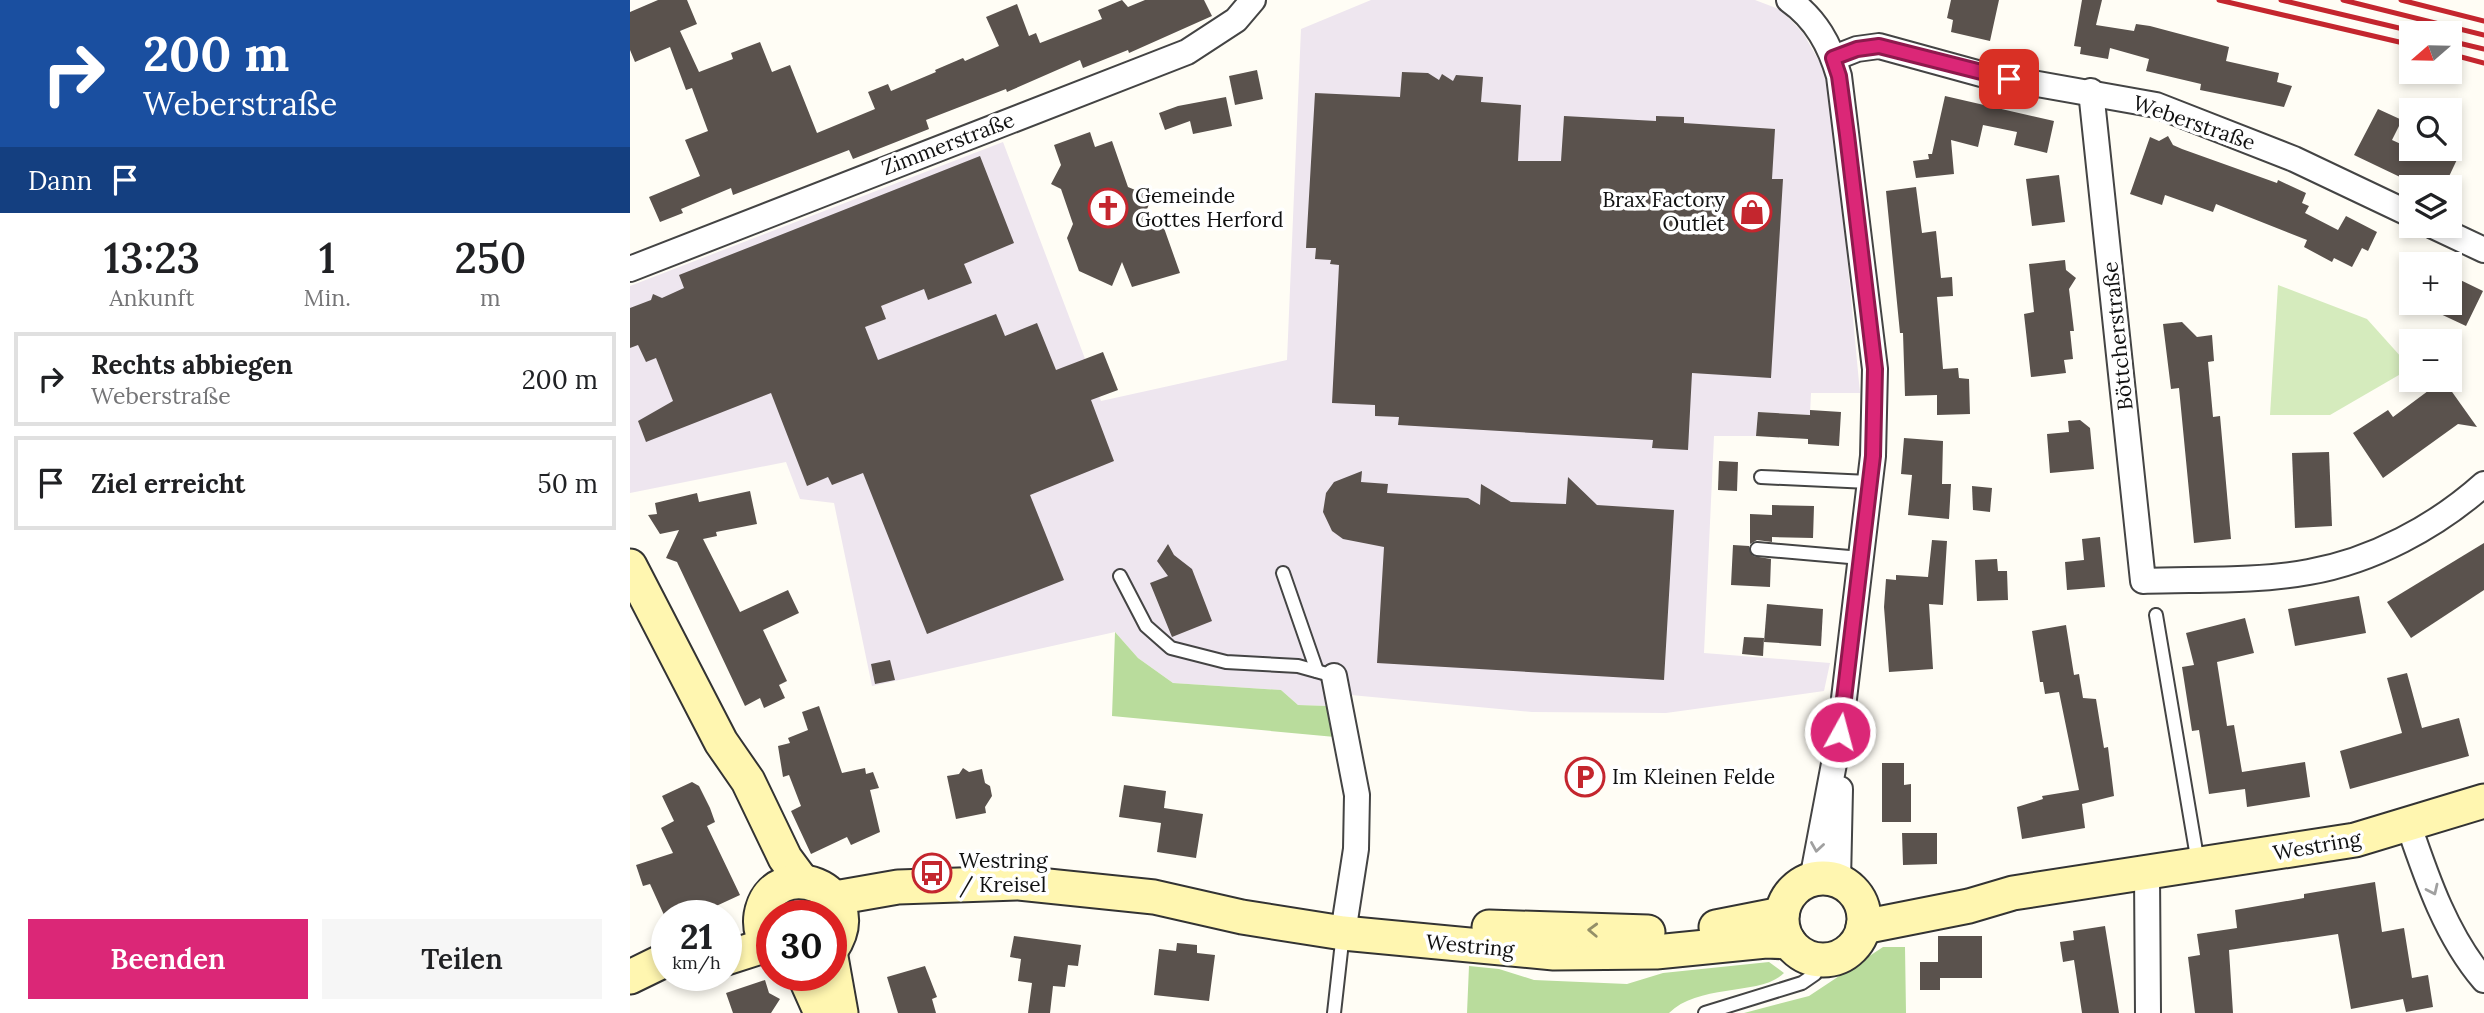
<!DOCTYPE html>
<html lang="de">
<meta charset="utf-8">
<style>
:root{--surface:#fff;--page:#f6f6f6;--text:#202124;--muted:#757577;--line:#e0e0e0;--accent:#db2777}
body{margin:0;font-family:Lora,serif;background:var(--page);color:var(--text);height:100vh;display:flex;flex-direction:column;font-size:26px;white-space:nowrap}
*{box-sizing:border-box;margin:0}
p{font-size:23px;color:var(--muted)}
.icon{flex:none;width:38px;height:38px;fill:none;stroke:currentColor;stroke-width:2;stroke-linecap:round;stroke-linejoin:round}
.map{position:relative;flex:1;overflow:hidden}
.drawer{display:flex;flex-direction:column;background:var(--surface);width:630px}
.drawer>*{flex:none}
.banner{background:#1a4fa0;color:#fff;overflow:hidden}
.needle{width:46px;rotate:250deg}
.tools{position:absolute;left:1769px;top:21px;display:grid;gap:14px}
.tools a{display:grid;place-items:center;width:63px;height:63px;border-radius:0px;background:var(--surface);box-shadow:0 4px 10px #0003;font-size:35px}
.speed{position:absolute;left:21px;top:900px;display:flex;gap:14px;font-size:35px;font-weight:700;text-align:center}
.speed>*{display:grid;place-content:center;width:91px;height:91px;border-radius:50%;background:var(--surface);box-shadow:0 4px 10px #0003;line-height:1}
.speed small{font-size:18px;font-weight:400}
.speed .limit{border:10px solid #d22;background:#fff;color:#111}
.pin{position:absolute;display:grid;place-items:center;width:60px;height:60px;color:#fff;margin:-30px;border-radius:14px;box-shadow:0 4px 10px #0006}
.me{position:absolute;width:77px;margin:-38px;rotate:7deg;stroke-linejoin:round;filter:drop-shadow(0 0 5px #0008)}
.turn{display:flex;align-items:center;gap:24px;height:147px;padding:0 28px;font-size:32px}
.turn .icon{width:91px;height:91px;stroke-width:2.5}
.turn b{display:block;font-size:49px;line-height:60px}
.then{display:flex;align-items:center;height:66px;padding:0 28px;background:#0003;gap:14px;font-size:26px}
.eta{display:flex;justify-content:space-evenly;align-items:center;height:119px;text-align:center}
.eta b{font-size:42px;font-weight:600;line-height:49px}
.button{display:flex;gap:14px;margin-top:auto;padding:14px 28px}
.button a{flex:1;height:80px;border-radius:0px;background:var(--accent);color:#fff;font-size:28px;font-weight:600;line-height:80px;text-align:center}
.button a+a{background:var(--page);color:var(--text)}
ul{padding:0;list-style:none}
li{display:flex;align-items:center;gap:21px;height:94px;margin:0 14px 10px;padding:0 14px;border:4px solid var(--line);border-radius:0px}
li div{flex:1}
li b{display:block;font-size:26px}
li em{font-style:normal}
main{display:flex;flex:1;min-height:0}
.map>svg:first-child{display:block}
</style>
<main>
<section class="drawer">
<div class="banner">
<div class="turn"><svg class="icon" aria-label="right" viewBox="0 0 24 24"><path d="M7 20v-9h11M14 6l5 5-5 5"/></svg><div><b>200 m</b>Weberstraße</div></div>
<div class="then">Dann<svg class="icon" aria-label="arrive" viewBox="0 0 24 24"><path d="M6 21V4h12l-3 4 3 4H6"/></svg></div>
</div>
<div class="eta">
<div><b>13:23</b><p>Ankunft</p></div>
<div><b>1</b><p>Min.</p></div>
<div><b>250</b><p>m</p></div>
</div>
<ul>
<li><svg class="icon" aria-label="right" viewBox="0 0 24 24"><path d="M7 20v-9h11M14 6l5 5-5 5"/></svg><div><b>Rechts abbiegen</b><p>Weberstraße</p></div><em>200 m</em></li>
<li><svg class="icon" aria-label="arrive" viewBox="0 0 24 24"><path d="M6 21V4h12l-3 4 3 4H6"/></svg><div><b>Ziel erreicht</b></div><em>50 m</em></li>
</ul>
<div class="button"><a>Beenden</a><a>Teilen</a></div>
</section>
<div class="map">
<svg width="1854" height="1013" viewBox="0 0 1854 1013">
<rect width="100%" height="100%" fill="#fffdf5"/>
<path fill="#eee6ef" d="M 741,0 L 1125,0 L 1151,10 L 1173,33 L 1196,73 L 1205,128 L 1230,393 L 1181,393 L 1180,415 L 1128,412 L 1126,436 L 1084,436 L 1074,653 L 1200,663 L 1194,691 L 1036,713 L 902,712 L 721,695 L 697,706 L 668,705 L 651,690 L 543,683 L 508,658 L 485,632 L 242,686 L 204,503 L 170,499 L 156,462 L 0,493 L 0,286 L 373,142 L 471,401 L 657,360 L 671,29 Z"/>
<path fill="#d5ebbd" d="M 1648,285 L 1737,319 L 1781,368 L 1700,415 L 1640,415 Z"/>
<g fill="#b9dc9c">
<path d="M 485,632 L 508,658 L 543,683 L 651,690 L 668,705 L 697,706 L 705,737 L 482,716 Z"/>
<path d="M 1253,947 L 1275,947 L 1276,1013 L 1114,1013 L 1179,996 Z"/>
<path d="M 1139,962 L 1154,973 C 1132,996 1069,983 1039,1013 L 837,1013 L 839,966 L 869,969 L 904,980 L 997,984 L 1033,973 Z"/>
</g>
<g fill="#5a524d">
<path d="M 28,0 L 57,0 L 67,24 L 50,31 L 69,72 L 103,59 L 101,53 L 130,42 L 142,72 L 160,65 L 187,133 L 245,109 L 238,92 L 258,84 L 261,91 L 306,72 L 305,70 L 333,58 L 335,61 L 369,46 L 356,17 L 387,4 L 399,36 L 406,33 L 410,43 L 472,19 L 468,10 L 492,0 L 498,7 L 515,0 L 574,0 L 582,16 L 499,53 L 498,50 L 453,68 L 450,60 L 377,92 L 376,89 L 296,120 L 299,129 L 223,159 L 219,150 L 103,195 L 101,188 L 51,209 L 53,213 L 30,222 L 19,197 L 70,176 L 55,140 L 78,131 L 62,88 L 56,90 L 40,47 L 5,62 L 0,50 L 0,12 Z"/>
<path d="M 1321,0 L 1369,0 L 1360,41 L 1321,32 L 1323,20 L 1317,18 Z"/>
<path d="M 1452,0 L 1472,0 L 1466,25 L 1504,31 L 1506,24 L 1520,26 L 1599,47 L 1596,61 L 1649,73 L 1647,82 L 1662,86 L 1654,107 L 1570,90 L 1571,84 L 1516,71 L 1519,59 L 1480,48 L 1478,59 L 1450,54 L 1451,47 L 1444,46 Z"/>
<path d="M 627,70 L 633,99 L 605,105 L 599,76 Z"/>
<path d="M 772,72 L 798,73 L 809,80 L 812,74 L 823,81 L 826,75 L 853,77 L 851,102 L 891,105 L 888,161 L 931,161 L 934,116 L 1026,121 L 1026,116 L 1054,117 L 1054,123 L 1145,129 L 1142,179 L 1153,179 L 1141,378 L 1062,373 L 1058,450 L 1022,448 L 1023,440 L 768,425 L 769,417 L 745,416 L 745,405 L 702,403 L 709,265 L 700,264 L 701,260 L 685,259 L 686,248 L 676,248 L 685,93 L 770,97 Z"/>
<path d="M 1315,96 L 1424,121 L 1417,153 L 1384,145 L 1387,132 L 1353,125 L 1348,147 L 1321,140 L 1324,174 L 1286,178 L 1283,161 L 1299,159 L 1298,154 L 1302,154 Z"/>
<path d="M 596,97 L 602,126 L 563,134 L 560,121 L 535,130 L 529,113 L 548,106 Z"/>
<path d="M 1748,109 L 1772,120 L 1762,140 L 1782,149 L 1832,149 L 1814,187 L 1791,187 L 1724,155 Z"/>
<path d="M 460,132 L 465,147 L 482,141 L 498,187 L 522,197 L 513,219 L 534,228 L 550,273 L 502,287 L 492,262 L 482,286 L 449,271 L 437,238 L 443,224 L 431,189 L 421,184 L 431,165 L 424,145 Z"/>
<path d="M 1538,136 L 1543,145 L 1552,149 L 1647,183 L 1648,180 L 1676,193 L 1672,203 L 1679,206 L 1675,213 L 1708,230 L 1716,216 L 1747,232 L 1738,251 L 1732,248 L 1722,267 L 1704,258 L 1702,262 L 1674,247 L 1677,240 L 1586,204 L 1583,212 L 1535,195 L 1532,205 L 1500,194 L 1520,137 L 1529,141 Z"/>
<path d="M 350,156 L 384,243 L 334,264 L 342,283 L 298,300 L 294,289 L 251,306 L 256,319 L 235,327 L 248,360 L 366,314 L 375,336 L 407,323 L 426,370 L 473,352 L 488,390 L 461,400 L 484,461 L 400,495 L 434,580 L 297,634 L 233,473 L 202,485 L 198,477 L 177,486 L 141,393 L 16,442 L 8,421 L 43,401 L 26,358 L 16,362 L 8,345 L 0,348 L 0,308 L 21,300 L 23,294 L 32,298 L 54,288 L 49,275 Z"/>
<path d="M 1429,175 L 1435,222 L 1402,226 L 1396,179 Z"/>
<path d="M 1286,187 L 1292,233 L 1306,231 L 1311,278 L 1322,277 L 1323,296 L 1307,297 L 1313,369 L 1328,368 L 1329,378 L 1339,379 L 1340,414 L 1307,415 L 1307,395 L 1275,396 L 1273,333 L 1270,333 L 1256,191 Z"/>
<path d="M 1435,260 L 1436,270 L 1446,278 L 1439,289 L 1444,331 L 1440,331 L 1443,359 L 1434,360 L 1436,373 L 1401,377 L 1394,314 L 1404,312 L 1399,264 Z"/>
<path d="M 1820,275 L 1853,291 L 1836,326 L 1787,303 L 1820,303 Z"/>
<path d="M 1552,322 L 1567,337 L 1582,335 L 1584,361 L 1578,362 L 1583,417 L 1590,416 L 1601,539 L 1564,543 L 1549,388 L 1541,389 L 1533,324 Z"/>
<path d="M 1803,381 L 1815,382 L 1847,427 L 1828,424 L 1753,478 L 1723,433 L 1758,410 L 1763,417 L 1802,388 Z"/>
<path d="M 1180,410 L 1211,412 L 1209,446 L 1178,444 L 1178,439 L 1126,436 L 1128,412 L 1180,415 Z"/>
<path d="M 1450,420 L 1460,428 L 1464,469 L 1420,473 L 1417,434 L 1439,432 L 1438,421 Z"/>
<path d="M 1274,438 L 1313,441 L 1312,484 L 1321,484 L 1319,519 L 1278,515 L 1282,475 L 1271,474 Z"/>
<path d="M 1699,452 L 1702,526 L 1665,528 L 1662,453 Z"/>
<path d="M 1089,461 L 1108,462 L 1107,491 L 1088,490 Z"/>
<path d="M 732,471 L 731,482 L 758,484 L 757,493 L 838,498 L 850,505 L 851,484 L 881,502 L 936,504 L 938,477 L 967,505 L 1044,510 L 1034,680 L 747,663 L 754,547 L 713,539 L 702,531 L 693,512 L 696,493 L 704,482 Z"/>
<path d="M 1342,486 L 1362,488 L 1360,512 L 1343,510 Z"/>
<path d="M 120,491 L 127,524 L 86,532 L 87,536 L 73,539 L 110,612 L 158,590 L 169,613 L 133,630 L 157,681 L 149,685 L 155,698 L 134,708 L 130,698 L 115,706 L 47,562 L 36,558 L 49,530 L 30,534 L 18,515 L 27,514 L 25,503 L 67,493 L 69,502 Z"/>
<path d="M 1142,505 L 1184,506 L 1183,538 L 1142,537 L 1142,542 L 1127,540 L 1120,544 L 1120,514 L 1142,515 Z"/>
<path d="M 1470,537 L 1475,587 L 1437,590 L 1435,562 L 1454,560 L 1452,539 Z"/>
<path d="M 1302,540 L 1317,541 L 1313,605 L 1299,604 L 1303,669 L 1259,672 L 1254,607 L 1256,579 L 1266,580 L 1266,575 L 1298,577 Z"/>
<path d="M 1854,543 L 1854,590 L 1781,638 L 1757,602 Z"/>
<path d="M 538,544 L 544,555 L 562,569 L 582,621 L 542,637 L 520,583 L 538,576 L 527,561 Z"/>
<path d="M 1103,545 L 1119,546 L 1123,556 L 1141,559 L 1140,587 L 1101,585 Z"/>
<path d="M 1367,559 L 1368,571 L 1377,571 L 1378,600 L 1347,601 L 1345,560 Z"/>
<path d="M 1729,596 L 1736,633 L 1665,646 L 1658,609 Z"/>
<path d="M 1137,604 L 1193,609 L 1191,646 L 1134,642 Z"/>
<path d="M 1615,618 L 1624,653 L 1587,662 L 1597,726 L 1604,725 L 1612,772 L 1675,762 L 1680,797 L 1617,807 L 1615,789 L 1579,794 L 1569,730 L 1562,731 L 1552,667 L 1564,665 L 1556,633 Z"/>
<path d="M 1436,625 L 1444,675 L 1449,674 L 1453,698 L 1466,699 L 1474,748 L 1478,747 L 1484,796 L 1452,804 L 1455,828 L 1392,839 L 1387,807 L 1413,799 L 1412,796 L 1449,790 L 1429,692 L 1415,694 L 1413,682 L 1410,682 L 1402,631 Z"/>
<path d="M 1114,637 L 1134,638 L 1133,656 L 1112,654 Z"/>
<path d="M 260,660 L 265,680 L 245,684 L 241,664 Z"/>
<path d="M 1777,673 L 1792,728 L 1829,718 L 1839,756 L 1720,789 L 1710,751 L 1772,733 L 1757,678 Z"/>
<path d="M 189,706 L 212,773 L 235,768 L 236,774 L 243,772 L 249,788 L 240,790 L 250,832 L 221,845 L 217,837 L 181,854 L 161,811 L 171,806 L 159,775 L 153,777 L 148,746 L 160,743 L 158,738 L 178,730 L 172,712 Z"/>
<path d="M 1252,763 L 1274,763 L 1274,785 L 1281,784 L 1281,822 L 1252,822 Z"/>
<path d="M 333,768 L 339,772 L 352,769 L 355,783 L 360,786 L 362,796 L 355,807 L 356,813 L 326,819 L 317,776 L 329,774 Z"/>
<path d="M 62,782 L 69,786 L 80,808 L 85,822 L 77,826 L 110,895 L 71,913 L 65,901 L 34,915 L 20,884 L 13,886 L 6,865 L 43,853 L 31,828 L 44,821 L 32,796 Z"/>
<path d="M 494,785 L 536,791 L 534,808 L 573,814 L 566,858 L 527,852 L 531,823 L 489,817 Z"/>
<path d="M 1272,833 L 1307,833 L 1307,864 L 1273,865 Z"/>
<path d="M 1745,882 L 1752,932 L 1774,928 L 1782,978 L 1798,975 L 1803,1007 L 1776,1012 L 1773,999 L 1721,1009 L 1708,934 L 1599,950 L 1603,1013 L 1565,1013 L 1558,957 L 1570,955 L 1567,934 L 1607,928 L 1605,910 L 1674,898 L 1674,894 Z"/>
<path d="M 1475,926 L 1489,1013 L 1452,1013 L 1444,960 L 1433,962 L 1430,942 L 1444,940 L 1443,931 Z"/>
<path d="M 384,936 L 451,945 L 448,966 L 438,965 L 435,987 L 423,986 L 420,1013 L 398,1013 L 402,983 L 388,981 L 391,959 L 380,957 Z"/>
<path d="M 1308,936 L 1352,936 L 1352,978 L 1310,978 L 1310,990 L 1290,990 L 1290,962 L 1308,962 Z"/>
<path d="M 547,943 L 567,945 L 567,953 L 585,955 L 579,1001 L 524,995 L 529,949 L 546,951 Z"/>
<path d="M 295,966 L 307,997 L 302,999 L 306,1013 L 268,1013 L 257,977 Z"/>
<path d="M 135,980 L 139,993 L 150,999 L 141,1013 L 103,1013 L 96,993 Z"/>
</g>
<g fill="none" stroke-linecap="round" stroke-linejoin="round">
<defs>
<g id="lane">
<path d="M 1131,477 L 1239,482"/>
<path d="M 1127,549 L 1231,558"/>
<path d="M 653,573 L 687,671"/>
<path d="M 490,576 L 516,626 L 541,648 L 596,662 L 668,666 L 704,676"/>
<path d="M 1526,615 L 1568,863"/>
<path d="M 704,1013 L 713,933"/>
<path d="M 1075,1013 L 1172,983 L 1185,974 L 1191,960"/>
</g>
<g id="street">
<path d="M 1159,0 C 1186,19 1200,45 1209,76 L 1245,369 L 1243,456 L 1210,732 L 1182,880"/>
<path d="M 1204,58 L 1227,49 L 1249,46 L 1351,74 L 1526,105 L 1664,159 L 1782,215"/>
<path d="M 1461,91 L 1513,581 C 1568,579 1625,582 1679,572 C 1742,561 1806,527 1854,484"/>
<path d="M 1803,226 L 1854,250"/>
<path d="M 0,269 L 557,52 L 606,20 L 623,0"/>
<path d="M 704,676 L 727,795 L 726,849 L 713,933"/>
<path d="M 1779,826 C 1797,879 1817,937 1854,980"/>
<path d="M 1517,874 L 1518,1013"/>
<path d="M 1208,881 L 1210,789"/>
</g>
<g id="secondary">
<path d="M 0,566 L 91,742 L 118,781 L 155,858 L 172,881"/>
<circle cx="1193" cy="919" r="41"/>
<path d="M 205,898 L 268,887 L 389,883 L 524,897 L 612,917 L 713,933 L 924,953 L 1026,952 L 1136,941 L 1159,942"/>
<path d="M 859,927 L 1018,932"/>
<path d="M 1086,927 L 1152,914"/>
<path d="M 1233,927 L 1339,906 L 1383,893 L 1725,840 L 1854,801"/>
<path d="M 142,950 C 133,941 129,928 131,915 C 142,852 244,887 201,950"/>
<path d="M 201,957 L 211,1013"/>
<path d="M 96,958 L 137,945"/>
<path d="M 174,975 L 191,1013"/>
<path d="M 0,977 L 37,959"/>
</g>
</defs>
<use href="#lane" stroke="#444" stroke-width="16"/>
<use href="#street" stroke="#444" stroke-width="28"/>
<use href="#secondary" stroke="#333" stroke-width="37"/>
<use href="#lane" stroke="#fff" stroke-width="12"/>
<use href="#street" stroke="#fff" stroke-width="24"/>
<use href="#secondary" stroke="#fff6b0" stroke-width="33"/>
<g stroke="#c4262e" stroke-width="5">
<path d="M 1589,0 L 1782,45"/>
<path d="M 1651,0 L 1790,33"/>
<path d="M 1713,0 L 1854,35"/>
<path d="M 1771,0 L 1854,21"/>
<path d="M 1820,41 L 1854,49"/>
<path d="M 1820,54 L 1854,63"/>
</g>
</g>
<defs><path id="oneway-chevron" d="M-2-3.5L2.5 0L-2 3.5" fill="none" stroke-width="1.6" stroke-linecap="round" stroke-linejoin="round" transform="scale(1.75)"/></defs>
<g stroke="#a0a0a0">
<use href="#oneway-chevron" transform="translate(1187 847) rotate(99)"/>
<use href="#oneway-chevron" transform="translate(1803 890) rotate(65)"/>
</g>
<use stroke="#948f68" href="#oneway-chevron" transform="translate(963 930) rotate(-178)"/>
<g fill="none" stroke-linecap="round" stroke-linejoin="round">
<defs>
<path id="route" d="M 1210,732 L 1243,456 L 1245,369 L 1217,135 L 1209,76 L 1203,58 L 1227,49 L 1249,46 L 1379,79"/>
</defs>
<use href="#route" stroke="#8e194d" stroke-width="18"/>
<use href="#route" stroke="#db2777" stroke-width="12"/>
</g>
<defs>
<symbol id="church-ring" viewBox="-11 -11 22 22"><circle r="9.5" fill="#fff" stroke="#c4262e" stroke-width="1.5"/><path d="M-1.2-6h2.4v3.5h3.3v2.4h-3.3V6h-2.4V-.1h-3.3v-2.4h3.3Z" fill="#c4262e"/></symbol>
<symbol id="shop-ring" viewBox="-11 -11 22 22"><circle r="9.5" fill="#fff" stroke="#c4262e" stroke-width="1.5"/><path d="M-5-2.5h2.3a2.7 3.5 0 0 1 5.4 0H5L5.5 6h-11ZM-1.5-2.5h3a1.5 2.3 0 0 0-3 0Z" fill="#c4262e"/></symbol>
<symbol id="parking-ring" viewBox="-11 -11 22 22"><circle r="9.5" fill="#fff" stroke="#c4262e" stroke-width="1.5"/><path d="M-3.5-5.5H1a3.5 3.5 0 0 1 0 7H-1V5.5H-3.5ZM-1-3.4V-.6H.8a1.4 1.4 0 0 0 0-2.8Z" fill="#c4262e"/></symbol>
<symbol id="bus-ring" viewBox="-11 -11 22 22"><circle r="9.5" fill="#fff" stroke="#c4262e" stroke-width="1.5"/><path d="M-5-6H5V4H4V6H2V4H-2V6H-4V4H-5ZM-3.5-4V0h7V-4ZM-3.5 1.2v1.5H-2V1.2ZM2 1.2v1.5H3.5V1.2Z" fill="#c4262e"/></symbol>
</defs>
<g fill-rule="evenodd">
<use href="#church-ring" x="456" y="186" width="44" height="44"/>
<use href="#shop-ring" x="1100" y="190" width="44" height="44"/>
<use href="#parking-ring" x="933" y="755" width="44" height="44"/>
<use href="#bus-ring" x="280" y="851" width="44" height="44"/>
</g>
<g text-anchor="middle" stroke-width="7" stroke-linejoin="round" paint-order="stroke">
<g font-size="21" fill="#111" stroke="#fff">
<text transform="translate(1564 123) rotate(19)" y="7">Weberstraße</text>
<text transform="translate(318 144) rotate(-21)" y="7">Zimmerstraße</text>
<text transform="translate(1488 336) rotate(-96)" y="7">Böttcherstraße</text>
<text transform="translate(1687 846) rotate(-10)" y="7">Westring</text>
<text transform="translate(840 946) rotate(5)" y="7">Westring</text>
</g>
<g font-size="21" fill="#111" stroke="#fff" text-anchor="start">
<text x="505" y="203">Gemeinde<tspan x="505" dy="24">Gottes Herford</tspan></text>
<text x="1095" y="207" text-anchor="end">Brax Factory<tspan x="1095" dy="24">Outlet</tspan></text>
<text x="982" y="784">Im Kleinen Felde</text>
<text x="329" y="868">Westring<tspan x="329" dy="24">/ Kreisel</tspan></text>
</g>
</g>
</svg>
<div class="tools">
<a><svg class="needle" viewBox="-14 -14 28 28"><path d="M0-13l5 13h-10z" fill="#e53935"/><path d="M0 13l5-13h-10z" fill="#757577"/></svg></a>
<a><svg class="icon" aria-label="search" viewBox="0 0 24 24"><circle cx="10" cy="10" r="6"/><path d="M15 15l6 6"/></svg></a>
<a><svg class="icon" aria-label="layers" viewBox="0 0 24 24"><path d="M12 4l9 5-9 5-9-5zM3 14l9 5 9-5"/></svg></a>
<a>+</a>
<a>−</a>
</div>
<div class="speed"><div>21<small>km/h</small></div><div class="limit">30</div></div>
<div class="pin" style="left:1379px;top:79px;background:#d93025"><svg class="icon" aria-label="arrive" viewBox="0 0 24 24"><path d="M6 21V4h12l-3 4 3 4H6"/></svg></div>
<svg class="me" style="left:1210px;top:732px" viewBox="-20 -20 40 40"><circle r="17" fill="#db2777" stroke="#fff" stroke-width="3"/><path d="M0-11L8 9 0 5-8 9z" fill="#fff"/></svg>
</div>
</main>
